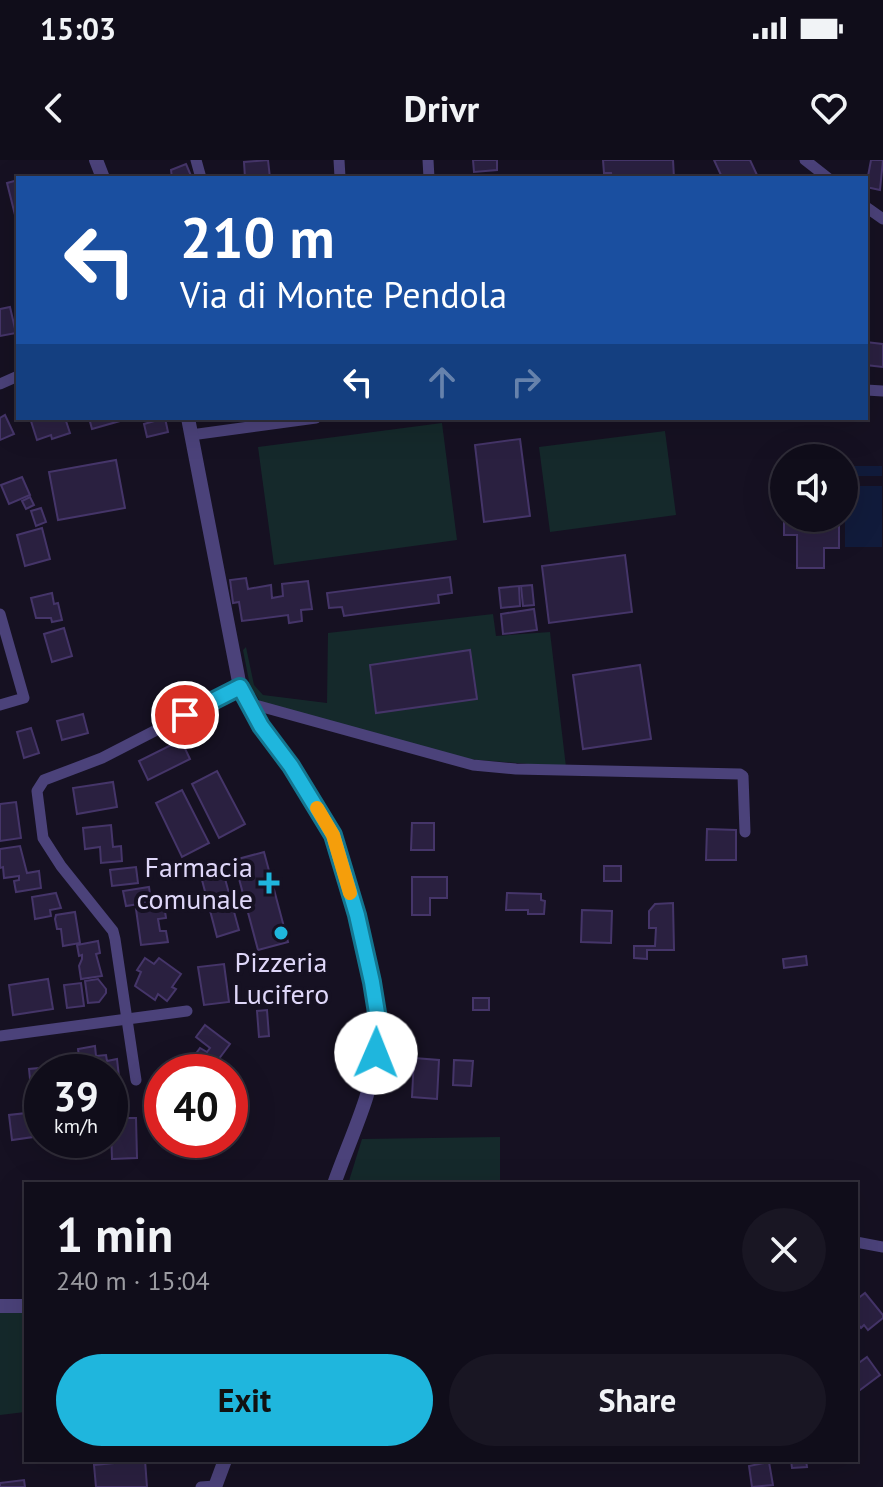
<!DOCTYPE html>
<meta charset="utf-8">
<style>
:root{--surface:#100d1a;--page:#191623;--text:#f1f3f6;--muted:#9c9ca2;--line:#302d39;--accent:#1fb6dd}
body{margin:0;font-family:"PT Sans",sans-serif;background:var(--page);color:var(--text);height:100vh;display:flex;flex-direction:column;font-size:30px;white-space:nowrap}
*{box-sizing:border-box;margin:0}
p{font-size:26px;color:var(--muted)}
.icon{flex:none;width:44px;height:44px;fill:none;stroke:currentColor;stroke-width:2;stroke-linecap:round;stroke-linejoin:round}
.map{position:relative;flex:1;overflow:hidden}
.sheet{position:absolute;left:24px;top:1022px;width:834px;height:280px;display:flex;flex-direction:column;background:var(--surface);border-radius:0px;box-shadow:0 8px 32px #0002,0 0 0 2px var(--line)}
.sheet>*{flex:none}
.top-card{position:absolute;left:16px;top:16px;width:852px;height:244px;border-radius:0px;box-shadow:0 8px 32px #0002,0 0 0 2px var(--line);background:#1a4fa0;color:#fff;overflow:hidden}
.tools{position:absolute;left:770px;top:284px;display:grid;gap:16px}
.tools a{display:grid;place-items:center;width:88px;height:88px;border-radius:50%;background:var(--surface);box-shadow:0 8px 32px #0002,0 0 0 2px var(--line);font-size:40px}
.speed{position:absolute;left:24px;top:894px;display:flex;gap:16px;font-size:40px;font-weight:700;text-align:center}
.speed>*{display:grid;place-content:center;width:104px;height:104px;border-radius:50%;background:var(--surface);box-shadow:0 8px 32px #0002,0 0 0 2px var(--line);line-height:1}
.speed small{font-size:20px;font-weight:400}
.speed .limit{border:12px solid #d22;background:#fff;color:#111}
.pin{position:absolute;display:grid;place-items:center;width:68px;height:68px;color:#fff;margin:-34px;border:4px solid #fff;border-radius:50%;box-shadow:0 2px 8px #0007}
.me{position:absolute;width:88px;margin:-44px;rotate:1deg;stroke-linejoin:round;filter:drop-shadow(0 0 6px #0008)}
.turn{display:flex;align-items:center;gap:28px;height:168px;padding:0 32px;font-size:36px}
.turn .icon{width:104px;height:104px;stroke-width:2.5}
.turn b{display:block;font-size:56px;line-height:68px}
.lanes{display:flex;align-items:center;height:76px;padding:0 32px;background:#0003;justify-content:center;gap:40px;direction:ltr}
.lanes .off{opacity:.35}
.round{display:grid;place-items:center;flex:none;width:84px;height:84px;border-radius:42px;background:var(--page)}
.overview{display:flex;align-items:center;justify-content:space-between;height:136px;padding:0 32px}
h1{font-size:48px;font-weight:800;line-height:60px}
.button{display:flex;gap:16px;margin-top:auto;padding:16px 32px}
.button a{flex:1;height:92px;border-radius:48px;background:var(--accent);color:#111;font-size:32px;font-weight:800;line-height:92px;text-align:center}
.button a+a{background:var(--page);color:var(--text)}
.status{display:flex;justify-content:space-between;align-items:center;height:56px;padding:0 40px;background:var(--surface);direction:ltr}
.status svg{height:22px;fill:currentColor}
header{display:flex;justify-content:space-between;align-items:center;height:104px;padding:0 32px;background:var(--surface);font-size:36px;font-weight:800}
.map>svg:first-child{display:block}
</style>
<div class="status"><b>15:03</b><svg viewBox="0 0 49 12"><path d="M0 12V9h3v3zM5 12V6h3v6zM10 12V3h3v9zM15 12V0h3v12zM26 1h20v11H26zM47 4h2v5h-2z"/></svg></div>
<header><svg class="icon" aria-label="back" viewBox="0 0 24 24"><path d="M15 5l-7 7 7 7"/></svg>Drivr<svg class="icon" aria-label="heart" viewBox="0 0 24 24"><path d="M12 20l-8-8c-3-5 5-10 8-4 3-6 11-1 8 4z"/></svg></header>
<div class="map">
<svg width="883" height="1327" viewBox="0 0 883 1327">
<rect width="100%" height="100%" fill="#161122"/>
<g fill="#15292b">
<path d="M 442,263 L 457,380 L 274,405 L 258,287 Z"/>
<path d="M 665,271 L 676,355 L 550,372 L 539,287 Z"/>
<path d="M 493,454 L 496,476 L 550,472 L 566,607 L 467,599 L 262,544 L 250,526 L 243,490 L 246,487 L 254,525 L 263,535 L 327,543 L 328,473 Z"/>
<path d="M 500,977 L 500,1024 L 348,1024 L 362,979 Z"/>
<path d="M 0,1151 L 26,1151 L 25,1252 L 0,1255 Z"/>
</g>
<g fill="#111b3b">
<path d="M 852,306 L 882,306 L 882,316 L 851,316 Z"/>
<rect x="845" y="326" width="37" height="61"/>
</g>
<g fill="#2a2040" stroke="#453569" stroke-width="2">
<path d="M 268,0 L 270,18 L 245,18 L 244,2 Z"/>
<path d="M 473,0 L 497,0 L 497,10 L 474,12 Z"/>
<path d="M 603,0 L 673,0 L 674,18 L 612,18 L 611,13 L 604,13 Z"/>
<path d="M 714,0 L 750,0 L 757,15 L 749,18 L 714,18 L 721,15 Z"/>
<path d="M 871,0 L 883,0 L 880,30 L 866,27 Z"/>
<path d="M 186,4 L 192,18 L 172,18 L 171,10 Z"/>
<path d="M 18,20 L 18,67 L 7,23 Z"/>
<path d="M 10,147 L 16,173 L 0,176 L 0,149 Z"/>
<path d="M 866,182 L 883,184 L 883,207 L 866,205 Z"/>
<path d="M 5,255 L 14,274 L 0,280 L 0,258 Z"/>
<path d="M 30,258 L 65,258 L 70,273 L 52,279 L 51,275 L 37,280 Z"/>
<path d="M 89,258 L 119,258 L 120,261 L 92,269 Z"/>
<path d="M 165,258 L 168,272 L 147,277 L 144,264 Z"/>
<path d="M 520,279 L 530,356 L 484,362 L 475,285 Z"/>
<path d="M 116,300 L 125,348 L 58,360 L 49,312 Z"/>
<path d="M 22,317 L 30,335 L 9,344 L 1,325 Z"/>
<path d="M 784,333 L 784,358 L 839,358 L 839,388 L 824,388 L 824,408 L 797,408 L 797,375 L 784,375 Z"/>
<path d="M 30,337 L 34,345 L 26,349 L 22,341 Z"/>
<path d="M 41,348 L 46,362 L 36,366 L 31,351 Z"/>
<path d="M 42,368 L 50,399 L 25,406 L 17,375 Z"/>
<path d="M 625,395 L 632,452 L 549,463 L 542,406 Z"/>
<path d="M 450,417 L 452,433 L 438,435 L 439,443 L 344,456 L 342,447 L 329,448 L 327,433 Z"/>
<path d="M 246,418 L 248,429 L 271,425 L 272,438 L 283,436 L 282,424 L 308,421 L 312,449 L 301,450 L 302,461 L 289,463 L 288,455 L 242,461 L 239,442 L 233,443 L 230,420 Z"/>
<path d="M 532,425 L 534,445 L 523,446 L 521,426 Z"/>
<path d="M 519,426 L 520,446 L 501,448 L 499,428 Z"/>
<path d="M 52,433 L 54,444 L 58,443 L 62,460 L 52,462 L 51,458 L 36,458 L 31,438 Z"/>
<path d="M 534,449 L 537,470 L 503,474 L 501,454 Z"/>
<path d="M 64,468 L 72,496 L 52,502 L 44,474 Z"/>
<path d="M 470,490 L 477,539 L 376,553 L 370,505 Z"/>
<path d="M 640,505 L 651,579 L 583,589 L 573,515 Z"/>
<path d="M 83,554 L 88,573 L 62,580 L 57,561 Z"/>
<path d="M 31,568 L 39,593 L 24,598 L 17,572 Z"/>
<path d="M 181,580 L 190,599 L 148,620 L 139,601 Z"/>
<path d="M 217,611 L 245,664 L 219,678 L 192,624 Z"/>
<path d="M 113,622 L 117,647 L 77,654 L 73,628 Z"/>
<path d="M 182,630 L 209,683 L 182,697 L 156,643 Z"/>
<path d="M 16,642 L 21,678 L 0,681 L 0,644 Z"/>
<path d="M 412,663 L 434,663 L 434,690 L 411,690 Z"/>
<path d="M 111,665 L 113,687 L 121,686 L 122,701 L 101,703 L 100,687 L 85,689 L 83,668 Z"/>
<path d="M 707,669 L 736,670 L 736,700 L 706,700 Z"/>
<path d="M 20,686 L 27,713 L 39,711 L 41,728 L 16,732 L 14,721 L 19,720 L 19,716 L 4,718 L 3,707 L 0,708 L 0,689 Z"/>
<path d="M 264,692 L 288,782 L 258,790 L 234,700 Z"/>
<rect x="604" y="706" width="17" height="15"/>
<path d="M 136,707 L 138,723 L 112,726 L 110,710 Z"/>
<path d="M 224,715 L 239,770 L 217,777 L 202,720 Z"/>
<path d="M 412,717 L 447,717 L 447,738 L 430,738 L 430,755 L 412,755 Z"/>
<path d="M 149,727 L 151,742 L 126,746 L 123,731 Z"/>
<path d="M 56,733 L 61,748 L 50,750 L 51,756 L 35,759 L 32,737 Z"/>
<path d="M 507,733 L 541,734 L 541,740 L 545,741 L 544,754 L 528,754 L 528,750 L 506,750 Z"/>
<path d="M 673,743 L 674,790 L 647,790 L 647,799 L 634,798 L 634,786 L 655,786 L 656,768 L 649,768 L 649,751 L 655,744 Z"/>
<path d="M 164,745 L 166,758 L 158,759 L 160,771 L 166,771 L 168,782 L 141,785 L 136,749 Z"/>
<path d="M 582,750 L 612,751 L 611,783 L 581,782 Z"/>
<path d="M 75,752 L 80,783 L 63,786 L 61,769 L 57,769 L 55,759 L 56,755 Z"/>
<path d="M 98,781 L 100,793 L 96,794 L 102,816 L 81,819 L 79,806 L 82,799 L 82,795 L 79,796 L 77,785 Z"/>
<path d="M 806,796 L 807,805 L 784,808 L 783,799 Z"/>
<path d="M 145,798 L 154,804 L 159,798 L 181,814 L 172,827 L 176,829 L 167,841 L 158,834 L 155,840 L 135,826 L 141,812 L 137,810 Z"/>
<path d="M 224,804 L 229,842 L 204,845 L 198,807 Z"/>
<path d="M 48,819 L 53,849 L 13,855 L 9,825 Z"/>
<path d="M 98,819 L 106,829 L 106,833 L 99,842 L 88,843 L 85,821 Z"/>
<path d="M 81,823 L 84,846 L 67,848 L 64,825 Z"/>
<rect x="473" y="838" width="16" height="12"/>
<path d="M 267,850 L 269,876 L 259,877 L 257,851 Z"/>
<path d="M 205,865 L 230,884 L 209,912 L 192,899 L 200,888 L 207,892 L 210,888 L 196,877 Z"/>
<path d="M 95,886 L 96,896 L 106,895 L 107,901 L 117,899 L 119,917 L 110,919 L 110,912 L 81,912 L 78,889 Z"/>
<path d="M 414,898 L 439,900 L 437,939 L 412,937 Z"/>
<path d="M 454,900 L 473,901 L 471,926 L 453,925 Z"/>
<path d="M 61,906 L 61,912 L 42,912 L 42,926 L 38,926 L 37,919 L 30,919 L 29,909 Z"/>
<path d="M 122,939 L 122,958 L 136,958 L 137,998 L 112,999 L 110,940 Z"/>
<path d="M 42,946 L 40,976 L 12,980 L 9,955 L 35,952 L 35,947 Z"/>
<path d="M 865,1133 L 883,1155 L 883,1158 L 868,1170 L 864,1165 L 861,1168 L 856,1162 L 856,1140 Z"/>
<path d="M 867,1197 L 880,1215 L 856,1233 L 856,1205 Z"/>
<path d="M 145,1300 L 147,1327 L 96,1327 L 94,1305 Z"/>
<path d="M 791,1300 L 806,1300 L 807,1307 L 792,1308 Z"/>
<path d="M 769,1302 L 773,1325 L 752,1327 L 749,1306 Z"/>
<path d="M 24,1320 L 25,1327 L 0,1327 L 0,1323 Z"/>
</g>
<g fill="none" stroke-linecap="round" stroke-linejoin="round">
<g stroke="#4b427a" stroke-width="11">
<path d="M 196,0 L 201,18"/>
<path d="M 339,0 L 340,17"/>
<path d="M 428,0 L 429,18"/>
<path d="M 805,0 L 828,18"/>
<path d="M 866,47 L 883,59"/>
<path d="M 0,224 L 18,216"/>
<path d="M 866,230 L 883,231"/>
<path d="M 191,275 L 316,258"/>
<path d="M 0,454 L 24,538 L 0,545"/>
<path d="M 248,543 L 473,605 L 516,609 L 740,614 L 743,616 L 745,672"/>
<path d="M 0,876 L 187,851"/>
<path d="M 136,920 L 115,779 L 113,771 L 61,706 L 43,678 L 37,631 L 44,620 L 102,598 L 240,527"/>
<path d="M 856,1082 L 883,1087"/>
<path d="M 201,1327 L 215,1326"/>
</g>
<g stroke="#4b427a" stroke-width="14">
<path d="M 96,0 L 103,18"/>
<path d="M 188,258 L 240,527 C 267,577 303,621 331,671 C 342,691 346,719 352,741 C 366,788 382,841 377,890 C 372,935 349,981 334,1024"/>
<path d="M 0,1146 L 26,1146"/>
<path d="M 215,1327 L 225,1300"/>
</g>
</g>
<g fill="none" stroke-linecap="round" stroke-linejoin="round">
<defs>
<path id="route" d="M 185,555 L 240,527 L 261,566 L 291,606 L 333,675 L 357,755 L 372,822 L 378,859 L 376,893"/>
</defs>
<use href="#route" stroke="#147690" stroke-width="20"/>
<use href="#route" stroke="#1fb6dd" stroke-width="14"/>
<path stroke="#f59e0b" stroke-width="14" d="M 317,648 L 333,675 L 350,733"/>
</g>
<g fill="#1fb6dd" stroke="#161122" stroke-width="3">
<path d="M265 711h8v8h8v8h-8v8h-8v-8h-8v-8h8z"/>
<circle cx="281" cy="773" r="8"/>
</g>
<g text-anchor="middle" stroke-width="8" stroke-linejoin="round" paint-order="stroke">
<g font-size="28" fill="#dfd7f9" stroke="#161122" text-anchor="end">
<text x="253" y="717">Farmacia<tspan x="253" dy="32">comunale</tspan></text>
<text x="281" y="812" text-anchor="middle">Pizzeria<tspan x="281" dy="32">Lucifero</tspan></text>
</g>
</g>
</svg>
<div class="tools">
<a><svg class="icon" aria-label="sound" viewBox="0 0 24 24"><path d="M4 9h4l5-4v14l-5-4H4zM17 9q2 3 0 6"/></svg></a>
</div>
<div class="speed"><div>39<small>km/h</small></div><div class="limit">40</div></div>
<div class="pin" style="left:185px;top:555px;background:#d93025"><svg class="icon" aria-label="arrive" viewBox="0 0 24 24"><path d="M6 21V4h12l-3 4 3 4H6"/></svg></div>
<svg class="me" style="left:376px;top:893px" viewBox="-20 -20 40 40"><circle r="19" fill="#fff"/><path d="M0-13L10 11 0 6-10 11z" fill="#1fb6dd"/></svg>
<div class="top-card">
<div class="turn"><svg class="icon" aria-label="left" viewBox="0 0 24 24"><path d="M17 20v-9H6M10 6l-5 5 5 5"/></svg><div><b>210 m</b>Via di Monte Pendola</div></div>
<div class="lanes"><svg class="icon" aria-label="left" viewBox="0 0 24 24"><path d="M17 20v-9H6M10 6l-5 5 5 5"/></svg><svg class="icon off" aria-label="ahead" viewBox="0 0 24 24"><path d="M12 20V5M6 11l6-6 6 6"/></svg><svg class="icon off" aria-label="right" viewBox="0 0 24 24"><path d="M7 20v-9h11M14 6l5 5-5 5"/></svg></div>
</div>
<section class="sheet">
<div class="overview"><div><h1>1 min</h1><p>240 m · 15:04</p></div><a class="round"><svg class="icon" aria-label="close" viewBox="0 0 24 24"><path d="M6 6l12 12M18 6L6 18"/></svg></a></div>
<div class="button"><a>Exit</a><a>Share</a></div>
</section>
</div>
